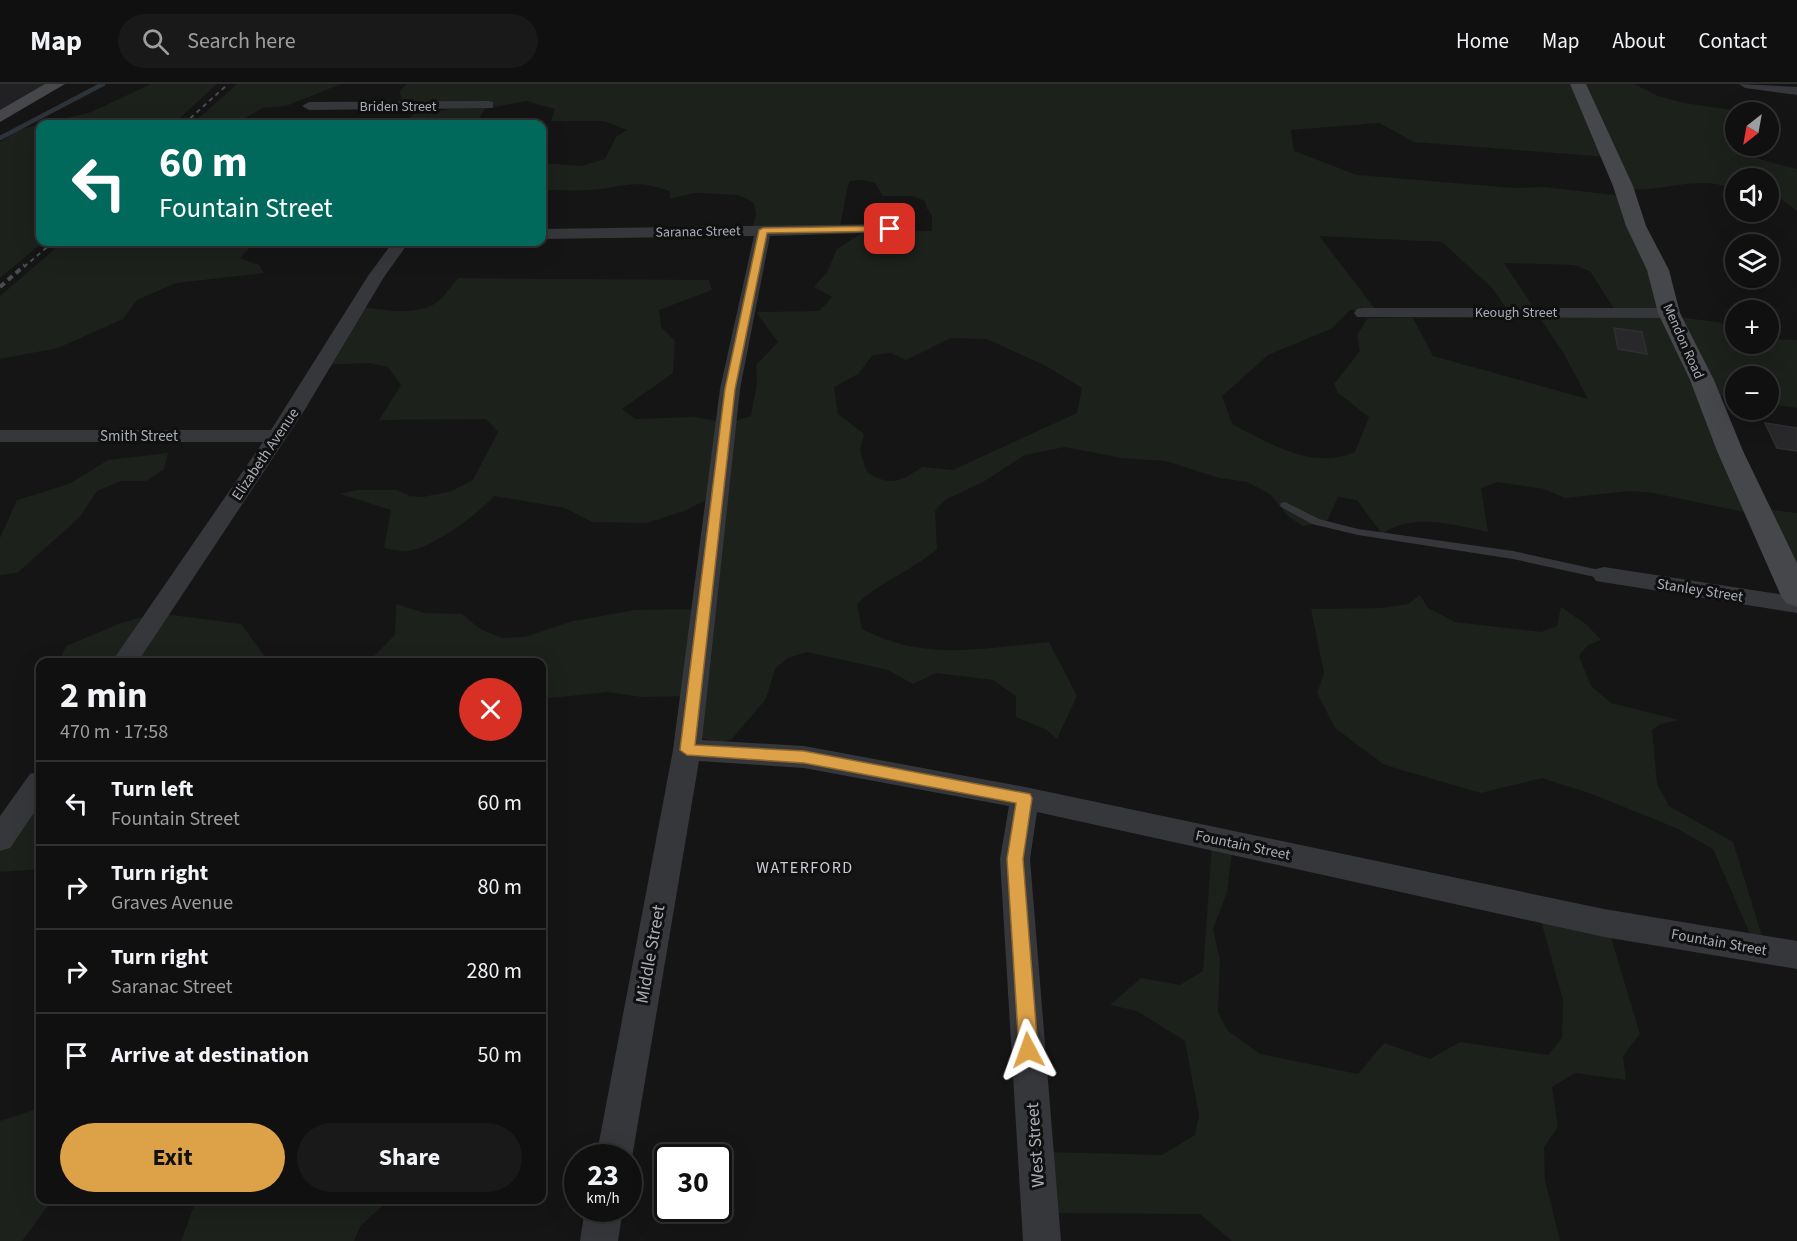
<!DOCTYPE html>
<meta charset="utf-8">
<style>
:root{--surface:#101010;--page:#191919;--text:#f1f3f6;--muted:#9c9d9f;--line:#303030;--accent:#dda147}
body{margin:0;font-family:"Source Sans 3",sans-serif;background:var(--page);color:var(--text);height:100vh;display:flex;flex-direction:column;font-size:22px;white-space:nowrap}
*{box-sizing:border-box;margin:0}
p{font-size:20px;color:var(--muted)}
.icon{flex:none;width:33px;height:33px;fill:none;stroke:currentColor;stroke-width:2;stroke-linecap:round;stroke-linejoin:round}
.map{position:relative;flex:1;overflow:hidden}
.panel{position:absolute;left:36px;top:574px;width:510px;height:546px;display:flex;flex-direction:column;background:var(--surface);border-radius:12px;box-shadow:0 6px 24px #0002,0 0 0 2px var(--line)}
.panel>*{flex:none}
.hud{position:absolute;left:36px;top:36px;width:510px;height:126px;border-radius:12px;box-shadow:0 6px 24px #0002,0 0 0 2px var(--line);background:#00695c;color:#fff;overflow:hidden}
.needle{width:39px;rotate:211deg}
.tools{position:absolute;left:1725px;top:18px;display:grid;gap:12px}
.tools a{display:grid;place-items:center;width:54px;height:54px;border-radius:50%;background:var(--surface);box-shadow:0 6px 24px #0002,0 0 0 2px var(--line);font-size:30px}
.speed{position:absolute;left:564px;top:1060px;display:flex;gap:12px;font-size:30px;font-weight:700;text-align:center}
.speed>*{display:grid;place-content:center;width:78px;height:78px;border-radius:50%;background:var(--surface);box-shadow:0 6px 24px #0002,0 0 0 2px var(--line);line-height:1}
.speed small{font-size:15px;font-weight:400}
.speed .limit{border:3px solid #111;border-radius:9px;background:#fff;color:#111}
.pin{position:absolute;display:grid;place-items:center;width:51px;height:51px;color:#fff;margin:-26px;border-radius:12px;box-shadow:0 3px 9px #0006}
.me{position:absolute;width:66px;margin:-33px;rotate:356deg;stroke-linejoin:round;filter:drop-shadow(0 0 4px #0008)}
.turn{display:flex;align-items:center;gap:21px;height:126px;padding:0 24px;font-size:27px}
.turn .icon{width:78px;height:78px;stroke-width:2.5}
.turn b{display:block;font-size:42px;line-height:51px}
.round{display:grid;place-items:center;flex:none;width:63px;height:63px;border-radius:32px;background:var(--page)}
.headline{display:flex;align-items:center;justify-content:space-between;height:102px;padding:0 24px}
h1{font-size:36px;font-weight:700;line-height:45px}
.button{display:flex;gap:12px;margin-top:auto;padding:12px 24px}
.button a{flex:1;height:69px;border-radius:36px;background:var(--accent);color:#111;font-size:24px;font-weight:700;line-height:69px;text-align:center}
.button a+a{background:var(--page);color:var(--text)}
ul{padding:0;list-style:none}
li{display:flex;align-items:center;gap:18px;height:84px;padding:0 24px;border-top:2px solid var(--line)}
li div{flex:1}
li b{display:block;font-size:22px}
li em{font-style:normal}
header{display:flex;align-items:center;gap:36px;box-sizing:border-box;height:84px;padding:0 30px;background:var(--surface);border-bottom:2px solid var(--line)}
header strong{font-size:28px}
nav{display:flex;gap:33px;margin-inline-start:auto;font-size:21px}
.search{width:420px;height:54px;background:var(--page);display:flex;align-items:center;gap:15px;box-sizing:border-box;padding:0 21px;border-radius:33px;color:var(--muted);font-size:22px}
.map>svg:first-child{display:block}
</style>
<header>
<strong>Map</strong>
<div class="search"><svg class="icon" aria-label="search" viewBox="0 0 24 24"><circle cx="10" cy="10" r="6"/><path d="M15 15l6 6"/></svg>Search here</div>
<nav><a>Home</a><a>Map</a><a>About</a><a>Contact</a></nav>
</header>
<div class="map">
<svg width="1797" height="1157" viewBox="0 0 1797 1157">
<rect width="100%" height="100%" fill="#151516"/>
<path fill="#212123" d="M 0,0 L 46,0 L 0,27 Z"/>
<g fill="#1c211c" fill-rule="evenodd">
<path d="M 151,0 L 217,0 L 173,40 L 40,40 L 43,158 L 0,194 L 0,58 L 21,45 L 91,28 Z"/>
<path d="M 237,0 L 341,0 L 286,22 L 263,24 L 234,40 L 192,40 Z"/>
<path d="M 407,0 L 1634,0 L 1658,12 L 1684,19 L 1746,28 L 1736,28 L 1735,48 L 1726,57 L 1745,71 L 1797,85 L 1797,127 L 1777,112 L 1769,111 L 1768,94 L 1736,94 L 1735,104 C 1726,103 1716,99 1707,99 C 1679,98 1653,108 1625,105 L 1606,73 L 1414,58 L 1379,39 L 1291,46 L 1294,67 L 1357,91 L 1514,104 L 1543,103 L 1624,112 L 1675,233 L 1719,238 L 1735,248 L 1736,260 L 1768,260 L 1769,255 L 1797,256 L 1797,324 L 1769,320 L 1768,292 L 1736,292 L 1735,315 L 1714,311 L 1755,424 L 1797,429 L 1797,487 L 1754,430 L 1653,409 L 1629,407 L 1565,414 L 1544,405 L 1497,398 L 1481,404 L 1488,448 C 1455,441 1411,428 1382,450 L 1357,416 L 1338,413 L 1327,437 L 1303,442 L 1289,433 L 1270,410 L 1247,398 L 1220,394 L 1165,377 L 1122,374 L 1065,363 L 1025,371 L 983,398 L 945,416 L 935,427 L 937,465 C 912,487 881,497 857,520 L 862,545 C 926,578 981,564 1049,558 L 1077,612 L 1057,655 L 1047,646 L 1016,633 L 1016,612 L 993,596 L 936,589 L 913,600 L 888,586 L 807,568 L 788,574 L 775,585 L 766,615 L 731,656 L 720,658 L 690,652 L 693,612 L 641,613 L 608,608 L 542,615 L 542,579 L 367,579 L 395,551 L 396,520 L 425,529 L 462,530 L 480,545 L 502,554 L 525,553 L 573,537 L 635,526 L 704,525 L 720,409 L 684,427 L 647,439 L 592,438 L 565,424 L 494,412 C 478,430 432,465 407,467 C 400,467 391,465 384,464 L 391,426 L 340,410 L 357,406 L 397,406 L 410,412 L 423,413 L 452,407 L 473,396 L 498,348 L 486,335 L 379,336 L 401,301 L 388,283 L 369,279 L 322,281 L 356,222 C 379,225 415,233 436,219 C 444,213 451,202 458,194 L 709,196 L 712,206 L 659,226 L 661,243 L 675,257 L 673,289 L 622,325 L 635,335 L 694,333 L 729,339 L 751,332 L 757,299 L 756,281 L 778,258 L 756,228 L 819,227 L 832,213 L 814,203 L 827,188 L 837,165 L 865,147 L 932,147 L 932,131 L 927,125 L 925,117 L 913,112 L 883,112 L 875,99 L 863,96 L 850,97 C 846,103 843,132 840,143 L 753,143 L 756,129 L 753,118 L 738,111 L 694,109 L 670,115 L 670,107 C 631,94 626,103 590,106 C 574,107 557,106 542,106 L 542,79 L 581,82 L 605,75 L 616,53 L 627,46 L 603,37 L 551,37 L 555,25 L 527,17 L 485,25 L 475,40 L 402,40 L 416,28 L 449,26 L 402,17 L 400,7 ZM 1319,152 L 1442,158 L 1493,205 L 1508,227 L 1536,228 L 1564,270 L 1588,315 L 1433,272 L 1413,234 L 1368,234 L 1357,251 L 1360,267 L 1334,300 L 1338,309 L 1369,333 L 1355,368 C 1312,387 1269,359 1232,340 L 1222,312 L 1268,271 L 1333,244 L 1350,226 L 1376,226 ZM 1504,179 L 1574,181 L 1590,187 L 1616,228 L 1536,227 ZM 951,254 L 987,255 L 1046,282 L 1082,304 L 1077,329 L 953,386 L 922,383 C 900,398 890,403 867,388 L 860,367 L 864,350 L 838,330 L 834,303 L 858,290 L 873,271 L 891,269 L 906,276 Z"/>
<path d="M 63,158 L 255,158 L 240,174 L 259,181 L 264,189 L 176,199 L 137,216 L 123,235 L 58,264 L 0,275 L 0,212 Z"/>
<path d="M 168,369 L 164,385 L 146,397 L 121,397 L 97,407 L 79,434 L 17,489 L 0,491 L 0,454 L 17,416 L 69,400 L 108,376 Z"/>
<path d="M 1420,511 L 1428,524 L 1455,538 L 1541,548 L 1557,542 L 1561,523 L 1587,541 L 1601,556 L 1588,561 L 1579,572 L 1591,602 L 1611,619 L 1679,636 L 1661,640 L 1652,646 L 1657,700 L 1669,722 L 1733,758 L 1766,865 L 1757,866 L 1713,765 L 1676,744 L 1592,710 L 1542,694 L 1481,709 L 1395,684 L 1383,680 L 1335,644 L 1317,609 L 1324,589 L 1311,525 L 1382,524 L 1408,520 Z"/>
<path d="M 157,529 L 241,540 L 267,575 L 265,579 L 59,579 L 66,562 L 121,539 Z"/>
<path d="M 40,695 L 40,785 L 0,788 L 0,752 Z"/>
<path d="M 1212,761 L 1232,768 L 1227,808 L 1213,845 L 1220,876 L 1218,928 L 1227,946 L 1260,970 L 1358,990 L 1384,959 L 1430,975 L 1460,958 L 1548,971 L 1562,954 L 1563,916 L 1539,830 L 1610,850 L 1640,950 L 1623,972 L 1626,996 L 1575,989 L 1552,1003 L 1558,1043 L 1544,1063 L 1545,1096 L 1560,1157 L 1232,1157 L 1200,1130 L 1044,1129 L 1046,1068 L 1162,1071 L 1195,1051 L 1199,1031 L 1185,957 L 1137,927 L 1110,921 L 1141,894 L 1180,901 L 1203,887 Z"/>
<path d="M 40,1024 L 40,1116 L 52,1116 L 22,1157 L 0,1157 L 0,1037 Z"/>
<path d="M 196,1116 L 389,1116 L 361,1141 L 354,1157 L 181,1157 Z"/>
</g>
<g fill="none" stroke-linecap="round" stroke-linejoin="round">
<path stroke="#2d3439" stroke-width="4.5" d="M 0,54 L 103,0"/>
</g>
<g fill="#28282a" stroke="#2f2f32" stroke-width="1.5">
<path d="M 1614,244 L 1642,248 L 1647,270 L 1618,265 Z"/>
<path d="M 1765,339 L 1797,344 L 1797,367 L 1777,364 Z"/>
</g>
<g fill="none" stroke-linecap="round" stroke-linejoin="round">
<path fill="#36373b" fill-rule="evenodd" d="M 1285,418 L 1319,435 L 1358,445 L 1513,467 L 1604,487 L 1610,491 L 1604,495 L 1513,475 L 1358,451 L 1312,440 L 1281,423 L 1280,421 L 1281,419 Z"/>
<g fill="#36373b" fill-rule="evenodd">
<path d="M 1739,0 L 1797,3 L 1797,11 L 1745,4 Z"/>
<path d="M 488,17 L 493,18 L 493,24 L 309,26 L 302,22 L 309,18 Z"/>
<path d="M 890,140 L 896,142 L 898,145 L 896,148 L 770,152 L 740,305 L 702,656 L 804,662 L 1025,703 L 1604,825 L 1797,857 L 1797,885 L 1604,853 L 1037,728 L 1030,775 L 1061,1157 L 1023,1157 L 1000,775 L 1009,722 L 804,684 L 699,677 L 632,1074 L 628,1083 L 628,1074 L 596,1074 L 673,666 L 720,305 L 754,152 L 542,155 L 542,145 Z"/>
<path d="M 393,158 L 409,158 L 384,193 L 304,327 L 137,579 L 111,579 L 263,358 L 0,358 L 0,346 L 271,346 L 368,192 Z"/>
<path d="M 1363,224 L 1669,224 L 1678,229 L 1669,234 L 1357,233 L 1354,229 L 1357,225 Z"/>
<path d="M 1604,483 L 1797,513 L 1797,529 L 1596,497 L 1592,491 L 1596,485 Z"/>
<path d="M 40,687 L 40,720 L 10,764 L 0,767 L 0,732 L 30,690 Z"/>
<path d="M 585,1125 L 623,1125 L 618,1157 L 580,1157 Z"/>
</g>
<g fill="#45474b" fill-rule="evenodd">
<path d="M 45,0 L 65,0 L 0,38 L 0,26 Z"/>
<path d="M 1570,0 L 1586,0 L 1633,102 L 1646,142 L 1669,186 L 1680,229 L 1714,296 L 1743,367 L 1797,479 L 1797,523 L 1786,519 L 1781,512 L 1717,367 L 1690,296 L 1658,229 L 1647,186 L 1626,142 L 1613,102 Z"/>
</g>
<g stroke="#4a4c50" stroke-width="2" stroke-dasharray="4.5 4" stroke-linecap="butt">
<path d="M 184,40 L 228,0"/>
<path d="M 24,183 L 53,158"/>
</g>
<path stroke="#4a4c50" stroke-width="4" stroke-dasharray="6 4.5" stroke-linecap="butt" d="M 0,203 L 25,181"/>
</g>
<path fill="#dda147" stroke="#90692e" stroke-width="1.5" d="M 890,142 L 893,147 L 767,149 L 735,305 L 695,661 L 804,667 L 1030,710 L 1032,714 L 1023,775 L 1038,966 L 1035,972 L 1028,975 L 1022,972 L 1019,966 L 1007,775 L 1016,719 L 804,679 L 687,671 L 680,666 L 725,305 L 759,146 L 763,144 Z"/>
<g text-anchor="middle" stroke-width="6" stroke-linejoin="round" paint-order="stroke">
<g font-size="14" fill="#a8adb5" stroke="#101011">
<text x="398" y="27">Briden Street</text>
<text transform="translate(698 147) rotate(-1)" y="5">Saranac Street</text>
<text x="1516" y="233">Keough Street</text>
<text transform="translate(1684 257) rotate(66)" y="5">Mendon Road</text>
</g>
<g font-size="15" fill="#a8adb5" stroke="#101011">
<text x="139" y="357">Smith Street</text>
<text transform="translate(265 370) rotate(-56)" y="5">Elizabeth Avenue</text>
<text transform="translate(1700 506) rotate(9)" y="5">Stanley Street</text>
<text transform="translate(1243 761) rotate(12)" y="5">Fountain Street</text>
<text transform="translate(1719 858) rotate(10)" y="5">Fountain Street</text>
</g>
<g font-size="16" letter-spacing="1.5" fill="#c9ccd2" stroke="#101011">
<text x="805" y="789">WATERFORD</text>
</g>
<g font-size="18" fill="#a8adb5" stroke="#101011">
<text transform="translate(650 870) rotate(-80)" y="6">Middle Street</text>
<text transform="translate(1035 1061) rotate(-94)" y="6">West Street</text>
</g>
</g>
</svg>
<div class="tools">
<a><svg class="needle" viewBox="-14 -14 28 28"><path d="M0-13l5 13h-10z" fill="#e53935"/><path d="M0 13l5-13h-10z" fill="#9c9d9f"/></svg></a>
<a><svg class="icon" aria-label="sound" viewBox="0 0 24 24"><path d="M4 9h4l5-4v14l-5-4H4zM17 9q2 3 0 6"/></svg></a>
<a><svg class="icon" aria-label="layers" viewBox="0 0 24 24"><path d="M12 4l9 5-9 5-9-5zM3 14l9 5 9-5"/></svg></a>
<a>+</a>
<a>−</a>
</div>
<div class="speed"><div>23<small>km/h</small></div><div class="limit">30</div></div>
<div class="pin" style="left:890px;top:145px;background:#d93025"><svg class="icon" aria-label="arrive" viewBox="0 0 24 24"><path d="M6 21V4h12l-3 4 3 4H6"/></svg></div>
<svg class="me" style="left:1028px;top:966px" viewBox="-20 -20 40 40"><path d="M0-17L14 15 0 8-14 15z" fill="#dda147" stroke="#fff" stroke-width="4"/></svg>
<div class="hud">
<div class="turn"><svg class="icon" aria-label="left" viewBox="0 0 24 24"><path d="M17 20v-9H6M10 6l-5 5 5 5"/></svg><div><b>60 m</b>Fountain Street</div></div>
</div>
<section class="panel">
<div class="headline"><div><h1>2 min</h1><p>470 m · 17:58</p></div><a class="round" style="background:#d93025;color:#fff"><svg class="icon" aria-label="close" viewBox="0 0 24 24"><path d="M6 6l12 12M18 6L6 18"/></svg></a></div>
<ul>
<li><svg class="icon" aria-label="left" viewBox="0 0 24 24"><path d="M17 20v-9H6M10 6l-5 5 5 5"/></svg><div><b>Turn left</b><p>Fountain Street</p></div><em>60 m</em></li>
<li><svg class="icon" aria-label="right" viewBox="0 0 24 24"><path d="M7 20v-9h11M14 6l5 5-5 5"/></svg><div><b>Turn right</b><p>Graves Avenue</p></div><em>80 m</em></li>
<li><svg class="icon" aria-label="right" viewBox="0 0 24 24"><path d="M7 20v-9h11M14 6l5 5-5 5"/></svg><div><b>Turn right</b><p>Saranac Street</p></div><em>280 m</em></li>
<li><svg class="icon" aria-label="arrive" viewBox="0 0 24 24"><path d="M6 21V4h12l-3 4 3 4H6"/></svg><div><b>Arrive at destination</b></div><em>50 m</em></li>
</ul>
<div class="button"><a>Exit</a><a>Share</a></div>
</section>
</div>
